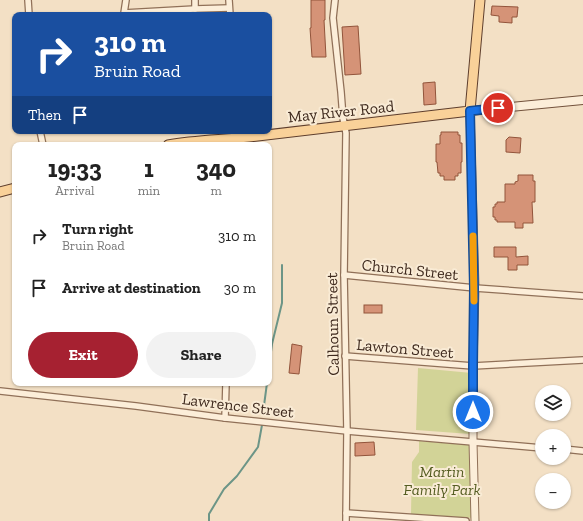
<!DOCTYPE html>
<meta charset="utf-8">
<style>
:root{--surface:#fff;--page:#f2f2f2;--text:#222;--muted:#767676;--accent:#a62131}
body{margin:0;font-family:"Zilla Slab",serif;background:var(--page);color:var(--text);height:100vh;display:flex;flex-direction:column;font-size:15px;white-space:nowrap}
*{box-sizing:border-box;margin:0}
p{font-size:13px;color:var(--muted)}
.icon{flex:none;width:22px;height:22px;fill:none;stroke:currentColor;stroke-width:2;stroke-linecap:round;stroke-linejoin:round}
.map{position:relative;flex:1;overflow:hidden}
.panel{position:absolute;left:12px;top:142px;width:260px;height:244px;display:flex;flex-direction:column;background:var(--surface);border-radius:8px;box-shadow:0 1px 3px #0004}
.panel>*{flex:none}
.top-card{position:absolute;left:12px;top:12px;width:260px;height:122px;border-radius:8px;box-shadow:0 1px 3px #0004;background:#1a4fa0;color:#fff;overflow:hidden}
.fabs{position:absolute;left:535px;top:385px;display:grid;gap:8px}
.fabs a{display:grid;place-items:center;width:36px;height:36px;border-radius:50%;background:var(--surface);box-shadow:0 1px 3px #0004;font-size:20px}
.pin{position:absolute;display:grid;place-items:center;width:34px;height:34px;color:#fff;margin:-17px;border:2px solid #fff;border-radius:50%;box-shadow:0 1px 4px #0007}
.me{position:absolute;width:44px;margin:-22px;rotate:0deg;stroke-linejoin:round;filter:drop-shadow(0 0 3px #0008)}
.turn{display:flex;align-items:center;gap:14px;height:84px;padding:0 16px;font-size:18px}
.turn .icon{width:52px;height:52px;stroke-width:2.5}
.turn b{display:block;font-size:28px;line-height:34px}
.then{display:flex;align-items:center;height:38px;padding:0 16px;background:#0003;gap:8px;font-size:15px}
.eta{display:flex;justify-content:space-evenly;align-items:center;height:68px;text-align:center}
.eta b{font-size:24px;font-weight:700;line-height:28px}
.cta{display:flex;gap:8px;margin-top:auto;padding:8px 16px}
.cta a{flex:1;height:46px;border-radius:24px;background:var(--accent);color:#fff;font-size:16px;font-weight:700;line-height:46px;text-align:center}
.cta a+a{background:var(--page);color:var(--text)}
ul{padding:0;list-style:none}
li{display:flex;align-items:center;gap:12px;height:52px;padding:0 16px}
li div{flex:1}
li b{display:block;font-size:15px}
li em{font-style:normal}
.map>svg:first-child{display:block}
</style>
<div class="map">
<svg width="583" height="521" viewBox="0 0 583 521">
<rect width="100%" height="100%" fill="#f3e0c5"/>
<g fill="#d2d397">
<path d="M 418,368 L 472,373 L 470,434 L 416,430 Z"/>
<path d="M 419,441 L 471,445 L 473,518 L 411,514 L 412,462 L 419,452 Z"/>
</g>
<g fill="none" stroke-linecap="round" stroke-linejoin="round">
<g stroke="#6c9587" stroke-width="2">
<path d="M 269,367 L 272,344 L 282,303 L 282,265"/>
<path d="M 263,413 L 267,383"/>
<path d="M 209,521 L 209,514 L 224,489 L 237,476 L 258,447 L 262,425"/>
</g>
</g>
<g fill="#d59377" stroke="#92543b">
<path d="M 311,0 L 325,0 L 325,20 L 324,20 L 326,57 L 312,57 L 310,28 L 311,28 Z"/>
<path d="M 492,6 L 518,7 L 517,17 L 512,17 L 512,23 L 499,22 L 499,16 L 491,15 Z"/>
<path d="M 358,26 L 361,74 L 345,75 L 342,27 Z"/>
<path d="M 435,82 L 436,104 L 424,105 L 423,83 Z"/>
<path d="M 441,132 L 458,132 L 458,135 L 460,135 L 460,143 L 462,143 L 462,162 L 461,162 L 461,173 L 458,173 L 458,176 L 455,176 L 455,180 L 444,180 L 444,176 L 440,176 L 440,173 L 438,173 L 437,162 L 436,162 L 436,144 L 440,144 L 440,135 L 441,135 Z"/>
<path d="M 509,137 L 521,138 L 520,153 L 506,152 L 506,140 Z"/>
<path d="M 518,175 L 533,175 L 533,181 L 535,181 L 535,202 L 532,202 L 533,223 L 523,223 L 523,228 L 515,228 L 515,222 L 497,222 L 497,220 L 495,220 L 495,217 L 493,217 L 493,207 L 495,207 L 495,204 L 497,204 L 497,202 L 505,202 L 505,184 L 515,184 L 515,182 L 518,181 Z"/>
<path d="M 494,247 L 516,247 L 516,257 L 528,256 L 528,265 L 517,265 L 517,270 L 508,270 L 508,257 L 494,257 Z"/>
<rect x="364" y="305" width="18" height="8"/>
<path d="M 292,344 L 302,346 L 299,374 L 289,373 Z"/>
<path d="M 374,442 L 375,455 L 355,456 L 355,443 Z"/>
</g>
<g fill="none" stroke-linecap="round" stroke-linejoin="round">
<defs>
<g id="minor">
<path d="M 28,0 L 29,15"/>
<path d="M 126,0 L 124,13 L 195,9 L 229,8"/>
<path d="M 195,0 L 195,9"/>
<path d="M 229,0 L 230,15"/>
<path d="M 335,0 L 333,18 L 341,92 L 343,118 L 346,133 L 344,275 L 347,431 L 346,521"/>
<path d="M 40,131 L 43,145"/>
<path d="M 233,145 L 234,131"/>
<path d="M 344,275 L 475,288 L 583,296"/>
<path d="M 345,356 L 473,366 L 583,360"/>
<path d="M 0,391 L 136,406 L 225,418 L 347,431 L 542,448"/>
<path d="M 225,418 L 226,383"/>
<path d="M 564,449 L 583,451"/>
<path d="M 346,513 L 466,521"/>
</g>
<path id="tertiary" d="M 470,111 L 475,288 L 473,366 L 473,442 L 475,521"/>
<path id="secondary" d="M 470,111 L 583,100"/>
<g id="primary">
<path d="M 168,145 C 195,140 222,140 249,137 C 323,128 396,120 470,111 L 480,0"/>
<path d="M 0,192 L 15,188"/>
</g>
</defs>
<use href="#minor" stroke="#907058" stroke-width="8"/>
<use href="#tertiary" stroke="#907058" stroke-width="9"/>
<use href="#secondary" stroke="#72513b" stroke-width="10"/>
<use href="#primary" stroke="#5e3e2d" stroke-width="11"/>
<use href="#minor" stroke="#fceed9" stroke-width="5.5"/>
<use href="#tertiary" stroke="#fceed9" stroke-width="7"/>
<use href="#secondary" stroke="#fceed9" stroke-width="8"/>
<use href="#primary" stroke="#f9d199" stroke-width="9"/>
</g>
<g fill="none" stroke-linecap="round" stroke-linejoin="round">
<defs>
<path id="route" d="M 473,412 L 473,366 L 474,288 L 470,111 L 498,108"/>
</defs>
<use href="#route" stroke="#114b97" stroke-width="10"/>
<use href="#route" stroke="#1a73e8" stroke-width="7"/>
<path stroke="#f59e0b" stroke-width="7" d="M 473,236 L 474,301"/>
</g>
<g text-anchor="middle" stroke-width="4" stroke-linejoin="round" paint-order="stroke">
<g font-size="16" fill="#3f2a1e" stroke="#f9ebd5">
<text transform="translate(341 111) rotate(-6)" y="6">May River Road</text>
<text transform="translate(410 269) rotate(6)" y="6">Church Street</text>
<text transform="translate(332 324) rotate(-91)" y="6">Calhoun Street</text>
<text transform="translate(405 348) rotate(5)" y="6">Lawton Street</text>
<text transform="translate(238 405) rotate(7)" y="6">Lawrence Street</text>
</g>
<g font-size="16" font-style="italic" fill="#555d22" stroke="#f9ebd5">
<text x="442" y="477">Martin<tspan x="442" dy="18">Family Park</tspan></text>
</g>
</g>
</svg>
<div class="fabs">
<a><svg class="icon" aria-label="layers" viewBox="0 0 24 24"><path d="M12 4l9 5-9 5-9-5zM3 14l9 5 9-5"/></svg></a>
<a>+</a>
<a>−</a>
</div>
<div class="pin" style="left:498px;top:108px;background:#d93025"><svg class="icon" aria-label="arrive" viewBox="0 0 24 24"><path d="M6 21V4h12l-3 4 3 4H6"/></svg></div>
<svg class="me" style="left:473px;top:412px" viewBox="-20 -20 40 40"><circle r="17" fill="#1a73e8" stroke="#fff" stroke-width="3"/><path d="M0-11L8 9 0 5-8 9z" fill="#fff"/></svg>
<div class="top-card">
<div class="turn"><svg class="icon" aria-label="right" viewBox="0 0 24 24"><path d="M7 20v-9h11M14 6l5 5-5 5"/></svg><div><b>310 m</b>Bruin Road</div></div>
<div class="then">Then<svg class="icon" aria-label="arrive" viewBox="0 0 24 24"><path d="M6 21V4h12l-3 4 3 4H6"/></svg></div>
</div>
<section class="panel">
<div class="eta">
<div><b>19:33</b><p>Arrival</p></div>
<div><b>1</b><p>min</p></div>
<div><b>340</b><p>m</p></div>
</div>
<ul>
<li><svg class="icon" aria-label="right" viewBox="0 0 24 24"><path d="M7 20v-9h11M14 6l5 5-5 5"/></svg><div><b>Turn right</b><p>Bruin Road</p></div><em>310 m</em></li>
<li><svg class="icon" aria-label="arrive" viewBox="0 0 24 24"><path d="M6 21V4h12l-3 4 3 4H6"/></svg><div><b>Arrive at destination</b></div><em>30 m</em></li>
</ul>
<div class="cta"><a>Exit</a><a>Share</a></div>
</section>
</div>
